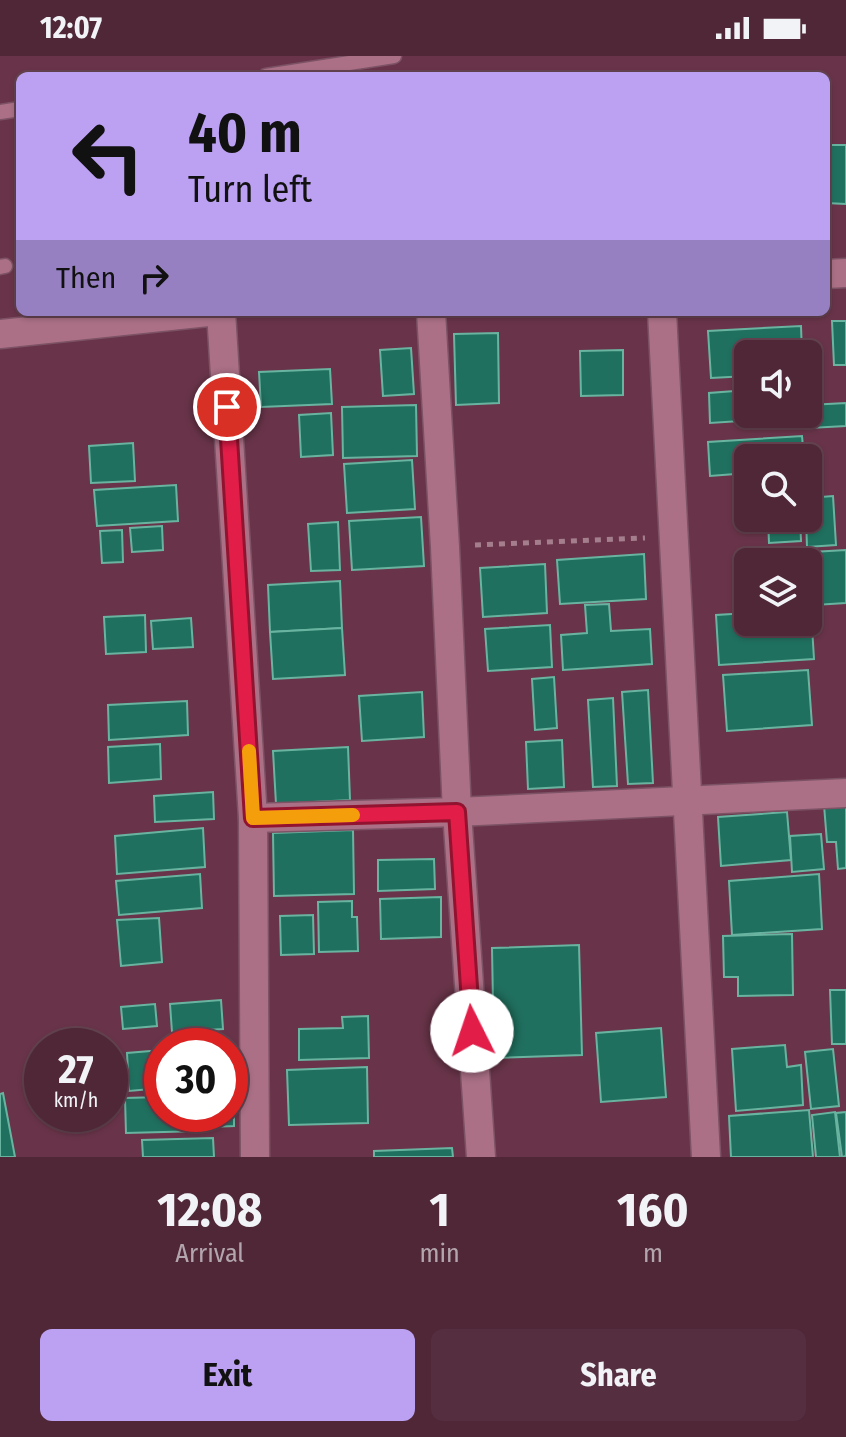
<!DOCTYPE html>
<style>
:root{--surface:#4f2737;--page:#552f3f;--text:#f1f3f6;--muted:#b3a5ad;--line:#664452;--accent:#bca0f2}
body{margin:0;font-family:"Fira Sans Condensed",sans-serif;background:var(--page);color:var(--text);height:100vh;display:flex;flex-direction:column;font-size:30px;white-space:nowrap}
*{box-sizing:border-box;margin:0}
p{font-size:26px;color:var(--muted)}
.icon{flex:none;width:44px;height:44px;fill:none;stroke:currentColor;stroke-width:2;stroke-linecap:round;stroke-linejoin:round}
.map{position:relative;height:1101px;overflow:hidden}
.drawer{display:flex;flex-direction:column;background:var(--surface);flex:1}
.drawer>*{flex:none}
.top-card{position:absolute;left:16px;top:16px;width:814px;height:244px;border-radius:12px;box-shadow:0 2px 6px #0004,0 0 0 2px var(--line);background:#bca0f2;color:#111;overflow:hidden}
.tools{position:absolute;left:734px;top:284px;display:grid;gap:16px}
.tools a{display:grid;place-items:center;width:88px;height:88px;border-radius:12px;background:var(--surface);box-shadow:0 2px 6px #0004,0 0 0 2px var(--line);font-size:40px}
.speed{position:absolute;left:24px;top:972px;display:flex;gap:16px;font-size:40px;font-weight:700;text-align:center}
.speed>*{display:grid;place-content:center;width:104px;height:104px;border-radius:50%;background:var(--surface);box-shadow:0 2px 6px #0004,0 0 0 2px var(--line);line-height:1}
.speed small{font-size:20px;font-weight:400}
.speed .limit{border:12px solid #d22;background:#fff;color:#111}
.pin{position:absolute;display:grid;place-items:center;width:68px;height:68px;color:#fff;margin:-34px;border:4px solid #fff;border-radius:50%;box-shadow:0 2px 8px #0007}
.me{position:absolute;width:88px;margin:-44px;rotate:356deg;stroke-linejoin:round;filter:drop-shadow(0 0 6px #0008)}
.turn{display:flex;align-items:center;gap:28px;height:168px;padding:0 40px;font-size:36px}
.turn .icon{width:104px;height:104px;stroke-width:2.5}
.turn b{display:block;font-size:56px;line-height:68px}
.then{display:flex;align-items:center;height:76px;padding:0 40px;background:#0003;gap:16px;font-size:30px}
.eta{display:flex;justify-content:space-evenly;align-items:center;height:136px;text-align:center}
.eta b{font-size:48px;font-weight:700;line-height:56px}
.button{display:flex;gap:16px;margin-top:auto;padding:16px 40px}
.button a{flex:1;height:92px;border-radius:12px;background:var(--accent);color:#111;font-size:32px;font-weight:700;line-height:92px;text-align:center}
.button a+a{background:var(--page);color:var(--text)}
.status{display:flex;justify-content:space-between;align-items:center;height:56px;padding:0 40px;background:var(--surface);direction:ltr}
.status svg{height:22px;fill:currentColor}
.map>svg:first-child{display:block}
</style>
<div class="status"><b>12:07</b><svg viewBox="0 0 49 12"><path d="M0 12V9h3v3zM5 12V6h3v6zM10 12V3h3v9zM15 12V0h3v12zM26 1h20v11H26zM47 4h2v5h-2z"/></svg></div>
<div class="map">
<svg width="846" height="1101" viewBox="0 0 846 1101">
<rect width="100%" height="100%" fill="#693449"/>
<g fill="#20705f" stroke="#69b4a1" stroke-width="2">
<path d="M 826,89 L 846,89 L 846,148 L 826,147 Z"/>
<path d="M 832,265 L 846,265 L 846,309 L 834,309 Z"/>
<path d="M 801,270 L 802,298 L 748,298 L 748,320 L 711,322 L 708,275 Z"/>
<path d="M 498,277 L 499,347 L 456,349 L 454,278 Z"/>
<path d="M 411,292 L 414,338 L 383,340 L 380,294 Z"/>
<path d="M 623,294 L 623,339 L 581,340 L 580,295 Z"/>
<path d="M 330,313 L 332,348 L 261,351 L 259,316 Z"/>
<path d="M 748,334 L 748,358 L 770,358 L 770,363 L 710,367 L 709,337 Z"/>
<path d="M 846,347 L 846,370 L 810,372 L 809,349 Z"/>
<path d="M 416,349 L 417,400 L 343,402 L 342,351 Z"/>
<path d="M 331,357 L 333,399 L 301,401 L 299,359 Z"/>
<path d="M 802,380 L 804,402 L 748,402 L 748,417 L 710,420 L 708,386 Z"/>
<path d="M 133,387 L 135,425 L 91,427 L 89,390 Z"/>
<path d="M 412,404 L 415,453 L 347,457 L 344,408 Z"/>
<path d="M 176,429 L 178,465 L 97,470 L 94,434 Z"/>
<path d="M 833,440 L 836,489 L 807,491 L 806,462 L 808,462 L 808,442 Z"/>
<path d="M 421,461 L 424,510 L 352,514 L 349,465 Z"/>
<path d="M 768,462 L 800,462 L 801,485 L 769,487 Z"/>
<path d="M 338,466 L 340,514 L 311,515 L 308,468 Z"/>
<path d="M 162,470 L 163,494 L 132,496 L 130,472 Z"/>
<path d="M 122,474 L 123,506 L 102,507 L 100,475 Z"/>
<path d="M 804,494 L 805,506 L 750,506 L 750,497 Z"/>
<path d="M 846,494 L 846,547 L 815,549 L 812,496 Z"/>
<path d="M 644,498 L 646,543 L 560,548 L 557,504 Z"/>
<path d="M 545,508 L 547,557 L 483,561 L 480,512 Z"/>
<path d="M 340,525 L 342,572 L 270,576 L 268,529 Z"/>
<path d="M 609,548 L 611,575 L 650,573 L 652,608 L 563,614 L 561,579 L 587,577 L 585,549 Z"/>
<path d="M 808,554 L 811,554 L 814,603 L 719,609 L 716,559 L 748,557 L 748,566 L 808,566 Z"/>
<path d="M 145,559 L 146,596 L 106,598 L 104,561 Z"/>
<path d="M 191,562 L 193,591 L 153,593 L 151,565 Z"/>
<path d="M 550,569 L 552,611 L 488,615 L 485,573 Z"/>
<path d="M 342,572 L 345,619 L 273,623 L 270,576 Z"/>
<path d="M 808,614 L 812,669 L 727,675 L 723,619 Z"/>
<path d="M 554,621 L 557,672 L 535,674 L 532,623 Z"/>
<path d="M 648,634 L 653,727 L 628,728 L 622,636 Z"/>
<path d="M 422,636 L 424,681 L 362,685 L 359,640 Z"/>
<path d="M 613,642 L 617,730 L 593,731 L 588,644 Z"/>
<path d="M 187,645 L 188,679 L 109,684 L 108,649 Z"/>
<path d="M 562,684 L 564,731 L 528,733 L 526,686 Z"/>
<path d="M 160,688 L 161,723 L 109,727 L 108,691 Z"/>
<path d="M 348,691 L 350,744 L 276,748 L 273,695 Z"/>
<path d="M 213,736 L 214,763 L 155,766 L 154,740 Z"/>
<path d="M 846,747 L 846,812 L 838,813 L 836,786 L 827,786 L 824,749 Z"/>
<path d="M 787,756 L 791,804 L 721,810 L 718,761 Z"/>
<path d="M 203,772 L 205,811 L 117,818 L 115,780 Z"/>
<path d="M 353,774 L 354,838 L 274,840 L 273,777 Z"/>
<path d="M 821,778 L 824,813 L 792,816 L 790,780 Z"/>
<path d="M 434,803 L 435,833 L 378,835 L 378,804 Z"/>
<path d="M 200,818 L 202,852 L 119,859 L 116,825 Z"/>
<path d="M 819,818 L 822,873 L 732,879 L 729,825 Z"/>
<path d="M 441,841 L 441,881 L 381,883 L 380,843 Z"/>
<path d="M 352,845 L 352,861 L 357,861 L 358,895 L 319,896 L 318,846 Z"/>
<path d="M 313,859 L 314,898 L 281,899 L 280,860 Z"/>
<path d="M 159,862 L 162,906 L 121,910 L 117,864 Z"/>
<path d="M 792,878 L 793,939 L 738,940 L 738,921 L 724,921 L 723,880 Z"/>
<path d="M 579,889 L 582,999 L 494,1002 L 492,892 Z"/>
<path d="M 830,934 L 846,934 L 846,988 L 832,988 Z"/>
<path d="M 221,944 L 223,973 L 172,976 L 170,948 Z"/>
<path d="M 155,948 L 157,970 L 123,973 L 121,951 Z"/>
<path d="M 368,960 L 369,1002 L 299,1004 L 299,973 L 343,972 L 342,961 Z"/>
<path d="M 661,972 L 666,1041 L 601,1046 L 596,977 Z"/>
<path d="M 785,989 L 787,1011 L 801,1009 L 803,1049 L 736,1055 L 732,993 Z"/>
<path d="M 833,993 L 839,1050 L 811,1053 L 805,996 Z"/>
<path d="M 162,994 L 162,1032 L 129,1035 L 127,997 Z"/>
<path d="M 367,1011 L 368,1067 L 289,1069 L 287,1014 Z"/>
<path d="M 3,1037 L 15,1101 L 0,1101 L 0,1038 Z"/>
<path d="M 162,1041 L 162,1058 L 202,1058 L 202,1075 L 126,1077 L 125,1042 Z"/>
<path d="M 234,1050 L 234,1070 L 211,1071 L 211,1058 L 230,1058 L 230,1051 Z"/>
<path d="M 809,1054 L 813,1101 L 731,1101 L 729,1060 Z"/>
<path d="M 835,1056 L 840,1101 L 816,1101 L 812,1059 Z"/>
<path d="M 846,1056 L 846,1100 L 842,1101 L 836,1057 Z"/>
<path d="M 213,1082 L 214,1101 L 143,1101 L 142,1084 Z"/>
<path d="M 452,1092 L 453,1101 L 374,1101 L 374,1095 Z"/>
</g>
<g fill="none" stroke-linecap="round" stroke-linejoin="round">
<defs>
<g id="lane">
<path d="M 266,20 L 394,0"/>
<path d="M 0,56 L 20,53"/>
<path d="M 0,211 L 5,210"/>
</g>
<g id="street">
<path d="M 826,218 L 846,217"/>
<path d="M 221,256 L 253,762 L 255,1101"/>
<path d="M 431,256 L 445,491 L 457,756 L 481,1101"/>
<path d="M 662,256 L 706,1101"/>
<path d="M 0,278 L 208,256"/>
<path d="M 253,762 L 457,756 L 846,737"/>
</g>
</defs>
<use href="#lane" stroke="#7c5264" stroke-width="17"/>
<use href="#street" stroke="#7c5264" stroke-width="31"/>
<path stroke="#a57e8d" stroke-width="5" stroke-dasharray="6 6" stroke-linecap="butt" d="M 475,489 L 645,482"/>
<use href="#lane" stroke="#ab7086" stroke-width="14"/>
<use href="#street" stroke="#ab7086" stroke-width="28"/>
</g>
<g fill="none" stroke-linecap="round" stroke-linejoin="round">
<defs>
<path id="route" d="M 227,351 L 253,762 L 457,756 L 472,975"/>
</defs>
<use href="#route" stroke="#92132f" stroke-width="20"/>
<use href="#route" stroke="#e11d48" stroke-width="14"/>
<path stroke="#f59e0b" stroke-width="14" d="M 249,695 L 253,762 L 353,759"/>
</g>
</svg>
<div class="tools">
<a><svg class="icon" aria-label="sound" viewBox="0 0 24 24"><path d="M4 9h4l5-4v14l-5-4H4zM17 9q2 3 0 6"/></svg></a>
<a><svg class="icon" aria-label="search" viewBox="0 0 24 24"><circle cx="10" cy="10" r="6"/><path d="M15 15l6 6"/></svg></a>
<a><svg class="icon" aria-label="layers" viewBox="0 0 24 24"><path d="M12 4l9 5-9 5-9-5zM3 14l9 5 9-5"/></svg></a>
</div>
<div class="speed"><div>27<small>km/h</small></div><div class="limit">30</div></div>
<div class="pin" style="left:227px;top:351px;background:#d93025"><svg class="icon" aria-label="arrive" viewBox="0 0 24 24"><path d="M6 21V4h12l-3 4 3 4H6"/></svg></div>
<svg class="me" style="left:472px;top:975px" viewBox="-20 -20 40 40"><circle r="19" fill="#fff"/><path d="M0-13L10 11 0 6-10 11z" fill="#e11d48"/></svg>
<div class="top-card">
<div class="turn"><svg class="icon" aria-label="left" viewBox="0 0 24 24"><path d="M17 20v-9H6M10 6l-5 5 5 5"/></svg><div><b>40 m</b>Turn left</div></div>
<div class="then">Then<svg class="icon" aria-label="right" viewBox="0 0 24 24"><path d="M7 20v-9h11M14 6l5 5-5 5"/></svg></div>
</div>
</div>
<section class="drawer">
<div class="eta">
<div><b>12:08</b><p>Arrival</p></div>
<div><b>1</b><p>min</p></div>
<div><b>160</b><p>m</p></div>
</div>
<div class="button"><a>Exit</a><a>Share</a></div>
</section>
